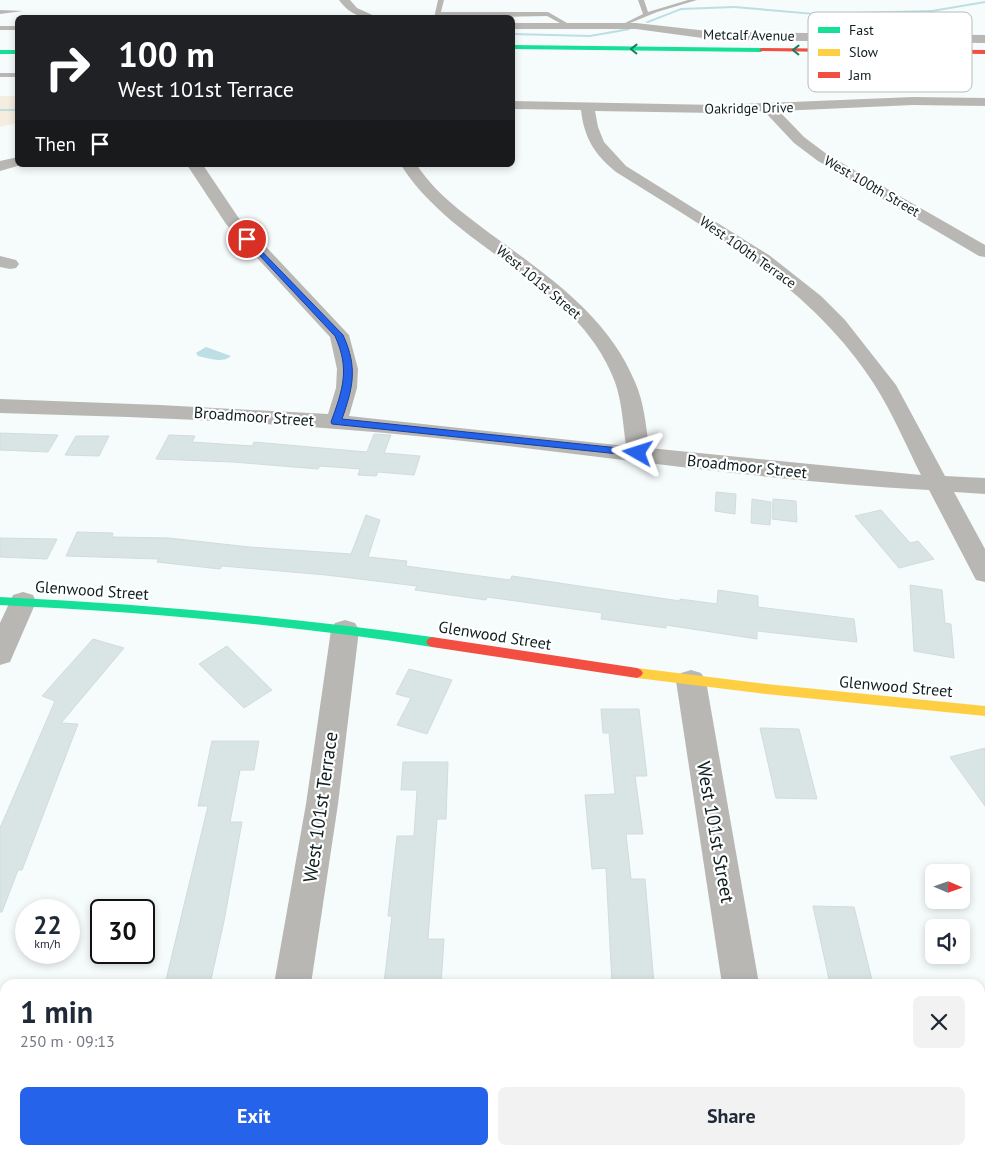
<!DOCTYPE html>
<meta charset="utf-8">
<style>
:root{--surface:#fff;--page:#f2f2f3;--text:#1f2937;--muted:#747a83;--accent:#2563eb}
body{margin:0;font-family:"PT Sans",sans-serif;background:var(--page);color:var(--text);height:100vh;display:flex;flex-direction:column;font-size:19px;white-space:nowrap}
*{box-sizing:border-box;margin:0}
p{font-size:16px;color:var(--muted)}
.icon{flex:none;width:28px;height:28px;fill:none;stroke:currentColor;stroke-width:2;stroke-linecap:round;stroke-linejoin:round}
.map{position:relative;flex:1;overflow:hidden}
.panel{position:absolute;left:0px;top:979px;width:985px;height:176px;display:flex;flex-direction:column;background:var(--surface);border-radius:15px 15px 0 0;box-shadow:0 2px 8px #0003}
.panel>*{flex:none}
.guide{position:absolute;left:15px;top:15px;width:500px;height:152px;border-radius:8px;box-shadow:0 2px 8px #0003;background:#202124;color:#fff;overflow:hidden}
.needle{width:32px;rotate:92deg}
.controls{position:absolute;left:925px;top:864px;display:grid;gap:10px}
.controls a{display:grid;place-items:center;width:45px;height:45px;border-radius:8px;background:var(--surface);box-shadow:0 2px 8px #0003;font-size:25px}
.speed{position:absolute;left:15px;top:899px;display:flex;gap:10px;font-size:25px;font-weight:700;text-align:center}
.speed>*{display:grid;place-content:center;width:65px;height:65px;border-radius:50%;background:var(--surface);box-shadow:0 2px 8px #0003;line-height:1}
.speed small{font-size:12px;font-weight:400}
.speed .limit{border:2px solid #111;border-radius:8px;background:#fff;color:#111}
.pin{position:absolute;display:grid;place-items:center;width:42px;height:42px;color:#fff;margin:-21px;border:2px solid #fff;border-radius:50%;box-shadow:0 1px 5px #0007}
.me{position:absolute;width:55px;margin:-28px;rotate:276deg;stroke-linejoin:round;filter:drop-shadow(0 0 4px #0008)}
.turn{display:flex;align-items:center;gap:18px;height:105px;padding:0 20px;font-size:22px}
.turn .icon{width:65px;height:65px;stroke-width:2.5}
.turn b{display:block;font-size:35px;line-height:42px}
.then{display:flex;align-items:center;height:48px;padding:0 20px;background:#0003;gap:10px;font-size:19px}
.round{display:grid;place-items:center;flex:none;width:52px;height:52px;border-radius:8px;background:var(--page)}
.summary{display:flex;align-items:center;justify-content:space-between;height:85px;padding:0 20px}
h1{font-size:30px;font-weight:600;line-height:38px}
.primary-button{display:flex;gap:10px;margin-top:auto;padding:10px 20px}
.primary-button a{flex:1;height:58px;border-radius:8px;background:var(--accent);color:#fff;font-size:20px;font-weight:600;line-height:58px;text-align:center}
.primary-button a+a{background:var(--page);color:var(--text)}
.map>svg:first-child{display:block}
</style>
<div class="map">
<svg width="985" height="1154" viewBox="0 0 985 1154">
<rect width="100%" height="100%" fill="#f6fbfb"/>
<path fill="#f5eee0" d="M 0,96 L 17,96 L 17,123 L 0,127 Z"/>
<path fill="#bddee4" d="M 206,347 L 231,356 C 221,364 209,358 198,356 L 196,353 Z"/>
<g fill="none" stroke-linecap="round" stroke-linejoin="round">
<g fill="#bddee4" fill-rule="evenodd">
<path d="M 985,1 L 985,3 L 932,12 L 815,15 L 734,8 L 681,10 L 648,23 L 645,22 L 681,8 L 734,6 L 815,13 L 932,10 Z"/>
<path d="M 629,28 L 630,30 L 590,37 L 512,35 L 512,33 L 590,35 Z"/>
<rect x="0" y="109" width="18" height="2"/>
</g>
</g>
<g fill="#d9e4e5" stroke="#d2dcdd">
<path d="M 0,433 L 58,435 L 48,452 L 0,450 Z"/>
<path d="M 374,434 L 391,435 L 384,453 L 420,456 L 414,475 L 378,472 L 376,476 L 358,475 L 360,469 L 320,466 L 318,469 L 233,462 L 156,459 L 169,435 L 195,436 L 192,442 L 252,446 L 254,442 L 367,452 Z"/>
<path d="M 76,436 L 109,436 L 99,456 L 65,455 Z"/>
<path d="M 716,492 L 736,494 L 735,514 L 715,511 Z"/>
<path d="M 752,499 L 771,502 L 770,525 L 751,523 Z"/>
<path d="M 773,499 L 796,501 L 797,522 L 772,519 Z"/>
<path d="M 881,510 L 910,543 L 918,541 L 934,559 L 899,568 L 855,516 Z"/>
<path d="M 366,515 L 380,520 L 368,557 L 407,561 L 406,566 L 510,580 L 512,576 L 680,601 L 680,599 L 717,604 L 718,590 L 758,596 L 758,607 L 854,619 L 857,642 L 757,631 L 757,639 L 666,625 L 666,628 L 601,619 L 602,613 L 487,597 L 486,600 L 415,590 L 417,586 L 326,575 L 222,566 L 220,569 L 157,562 L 159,559 L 66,556 L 77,532 L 113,533 L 112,537 L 169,538 L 249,547 L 351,554 Z"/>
<path d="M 0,538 L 57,539 L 47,559 L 0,557 Z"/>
<path d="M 910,585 L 942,590 L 945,623 L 951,624 L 954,658 L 914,651 Z"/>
<path d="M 93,639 L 124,648 L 61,723 L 78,724 L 22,870 L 18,870 L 2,912 L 0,912 L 0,828 L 55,701 L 42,696 Z"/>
<path d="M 227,646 L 272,690 L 244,708 L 199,664 Z"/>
<path d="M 409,669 L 452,680 L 427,734 L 397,725 L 411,698 L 396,694 Z"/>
<path d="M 601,709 L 639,709 L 647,776 L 635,776 L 643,834 L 626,834 L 631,879 L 645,879 L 654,984 L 612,984 L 606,868 L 592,869 L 585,795 L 615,794 L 609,733 L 603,733 Z"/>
<path d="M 760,728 L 799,729 L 817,799 L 776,798 Z"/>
<path d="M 212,741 L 259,741 L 254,770 L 240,770 L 230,822 L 242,822 L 224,921 L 210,984 L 165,984 L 208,806 L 198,806 Z"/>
<path d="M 985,748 L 985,806 L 950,757 Z"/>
<path d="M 403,762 L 448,762 L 446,819 L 437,819 L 428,939 L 444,939 L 441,984 L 384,983 L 392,916 L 388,916 L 397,836 L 414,836 L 417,790 L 401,790 Z"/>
<path d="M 813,906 L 854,907 L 873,984 L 830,984 Z"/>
</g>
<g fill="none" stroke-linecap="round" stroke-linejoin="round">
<g fill="#b9b7b4" fill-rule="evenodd">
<path d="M 438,0 L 444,0 L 441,12 L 548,12 L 574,27 L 569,28 L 547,16 L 434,18 Z"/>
<path d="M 638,0 L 644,0 L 648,12 L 688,0 L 697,0 L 657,12 L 623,26 L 623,24 L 643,14 Z"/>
<path d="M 0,10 L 23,11 L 0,14 Z"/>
<rect x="0" y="26" width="18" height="4"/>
<rect x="0" y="73" width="18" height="4"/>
</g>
<g fill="#b9b7b4" fill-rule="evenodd">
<path d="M 339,0 L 350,0 L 357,8 L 379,18 C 361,18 350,15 339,0 Z"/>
<path d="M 512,23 L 636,23 L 717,32 L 985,35 L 985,43 L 717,40 L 636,29 L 512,29 Z"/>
<path d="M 913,97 L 985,98 L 985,106 L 913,105 L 779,111 L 804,137 L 828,155 L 985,245 L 985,257 L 979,256 L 818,161 L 794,143 L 764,111 L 717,113 L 595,111 L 598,127 L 604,142 L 626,166 L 769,255 L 821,296 L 845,320 L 896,385 L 945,476 L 985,478 L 985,494 L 954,492 L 985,549 L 985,582 L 976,580 L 929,490 C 761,481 593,454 426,437 C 284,422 142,417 0,413 L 0,399 L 160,405 L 328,414 L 336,388 L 337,369 L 330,337 L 226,224 L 187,165 L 203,165 L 238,217 L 349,335 L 358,369 L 357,388 L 349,416 L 626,446 C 623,425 622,402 615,382 C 577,281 456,252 401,165 L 417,165 C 435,193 462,212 488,232 C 545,274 607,314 635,382 C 644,402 646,426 649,448 L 921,475 C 906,445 892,412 874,384 C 811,286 711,232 616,172 C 595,155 584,138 581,110 L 512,109 L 512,101 L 717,105 Z"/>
<path d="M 18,157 L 18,165 L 21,165 L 0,171 L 0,161 Z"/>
<path d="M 0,256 L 16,260 L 19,264 L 16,268 L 10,269 L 0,267 Z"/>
<path d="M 23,592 L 33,595 L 36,602 L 10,662 L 0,665 L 0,623 L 13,595 Z"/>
<path d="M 345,620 L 355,623 L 359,630 L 338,804 L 311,984 L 274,984 L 306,804 L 331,630 L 335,623 Z"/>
<path d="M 691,670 L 701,673 L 706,681 L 759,984 L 722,984 L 676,681 L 681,673 Z"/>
<path d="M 240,1150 L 282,1150 L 281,1154 L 239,1154 Z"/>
<rect x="743" y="1150" width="42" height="4"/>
</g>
<g fill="#16e098" fill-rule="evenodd">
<path d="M 512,45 L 761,48 L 764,50 L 761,52 L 512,49 Z"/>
<rect x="0" y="50" width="18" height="4"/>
<path d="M 0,597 C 145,604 289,617 432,637 L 436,639 L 438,642 L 436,645 L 432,647 C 289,625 145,612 0,605 Z"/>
</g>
<path fill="#ffcf43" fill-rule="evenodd" d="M 637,668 L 766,684 L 985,706 L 985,716 L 766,694 L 637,678 L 633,676 L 631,673 L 633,670 Z"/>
<g fill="#f24e42" fill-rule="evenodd">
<path d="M 761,48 L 985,50 L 985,54 L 759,51 Z"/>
<path d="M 432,637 L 637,668 L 641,670 L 643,673 L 641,676 L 637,678 L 432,647 L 428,645 L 426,642 L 428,639 Z"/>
</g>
</g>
<defs><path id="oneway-chevron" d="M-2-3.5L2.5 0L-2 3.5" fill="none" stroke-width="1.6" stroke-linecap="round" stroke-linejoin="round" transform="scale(1.25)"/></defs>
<g stroke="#127f5c">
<use href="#oneway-chevron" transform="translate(634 49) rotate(-179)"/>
<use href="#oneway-chevron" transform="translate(796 50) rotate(-179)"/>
</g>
<path fill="#2563eb" stroke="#184099" d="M 247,236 L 343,335 C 358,368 353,387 342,419 L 638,450 L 643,453 L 638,456 L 332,424 L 331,422 C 343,389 350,369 335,336 L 245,240 L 244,239 Z"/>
<g text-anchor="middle" stroke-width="4.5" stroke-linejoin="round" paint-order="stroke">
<g font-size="14" fill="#0f1e20" stroke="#fff">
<text transform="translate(749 35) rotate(1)" y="5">Metcalf Avenue</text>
<text transform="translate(749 108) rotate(-1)" y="5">Oakridge Drive</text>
<text transform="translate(872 186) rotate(30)" y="5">West 100th Street</text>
<text transform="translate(748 252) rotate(35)" y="5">West 100th Terrace</text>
<text transform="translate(539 282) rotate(40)" y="5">West 101st Street</text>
</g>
<g font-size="16" fill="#0f1e20" stroke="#fff">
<text transform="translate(254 416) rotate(4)" y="6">Broadmoor Street</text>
<text transform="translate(747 466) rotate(6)" y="6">Broadmoor Street</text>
<text transform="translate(92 590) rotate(4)" y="6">Glenwood Street</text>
<text transform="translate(495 635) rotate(9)" y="6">Glenwood Street</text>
<text transform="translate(896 686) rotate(5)" y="6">Glenwood Street</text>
</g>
<g font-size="19" fill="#0f1e20" stroke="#fff">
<text transform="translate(320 807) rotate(-82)" y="7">West 101st Terrace</text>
<text transform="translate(716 832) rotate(80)" y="7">West 101st Street</text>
</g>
</g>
<rect x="808" y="12" width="164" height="80" rx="8" fill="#fff" stroke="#b7bcbc" stroke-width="1"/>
<rect x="818" y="27" width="22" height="6" fill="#16e098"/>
<rect x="818" y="49" width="22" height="7" fill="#ffcf43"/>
<rect x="818" y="72" width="22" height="6" fill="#f24e42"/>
<g font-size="14" fill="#0f1e20">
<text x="849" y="35">Fast</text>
<text x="849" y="57">Slow</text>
<text x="849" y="80">Jam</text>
</g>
</svg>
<div class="controls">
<a><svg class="needle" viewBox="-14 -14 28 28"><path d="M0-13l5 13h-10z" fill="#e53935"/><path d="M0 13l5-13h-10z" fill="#747a83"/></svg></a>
<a><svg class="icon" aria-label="sound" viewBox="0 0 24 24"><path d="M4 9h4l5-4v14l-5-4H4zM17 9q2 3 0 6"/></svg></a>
</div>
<div class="speed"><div>22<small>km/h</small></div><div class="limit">30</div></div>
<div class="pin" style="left:247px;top:239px;background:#d93025"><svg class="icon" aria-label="arrive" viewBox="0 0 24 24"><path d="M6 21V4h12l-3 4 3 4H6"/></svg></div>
<svg class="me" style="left:638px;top:453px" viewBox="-20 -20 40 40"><path d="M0-17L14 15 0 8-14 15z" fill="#2563eb" stroke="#fff" stroke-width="4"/></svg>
<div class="guide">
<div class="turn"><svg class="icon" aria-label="right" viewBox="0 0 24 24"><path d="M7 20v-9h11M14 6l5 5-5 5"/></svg><div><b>100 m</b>West 101st Terrace</div></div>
<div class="then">Then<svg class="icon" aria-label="arrive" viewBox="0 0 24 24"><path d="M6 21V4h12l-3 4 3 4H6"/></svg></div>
</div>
<section class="panel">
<div class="summary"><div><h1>1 min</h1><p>250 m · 09:13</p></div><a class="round"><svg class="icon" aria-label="close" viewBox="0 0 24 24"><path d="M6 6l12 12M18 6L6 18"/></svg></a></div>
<div class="primary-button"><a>Exit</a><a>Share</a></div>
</section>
</div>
